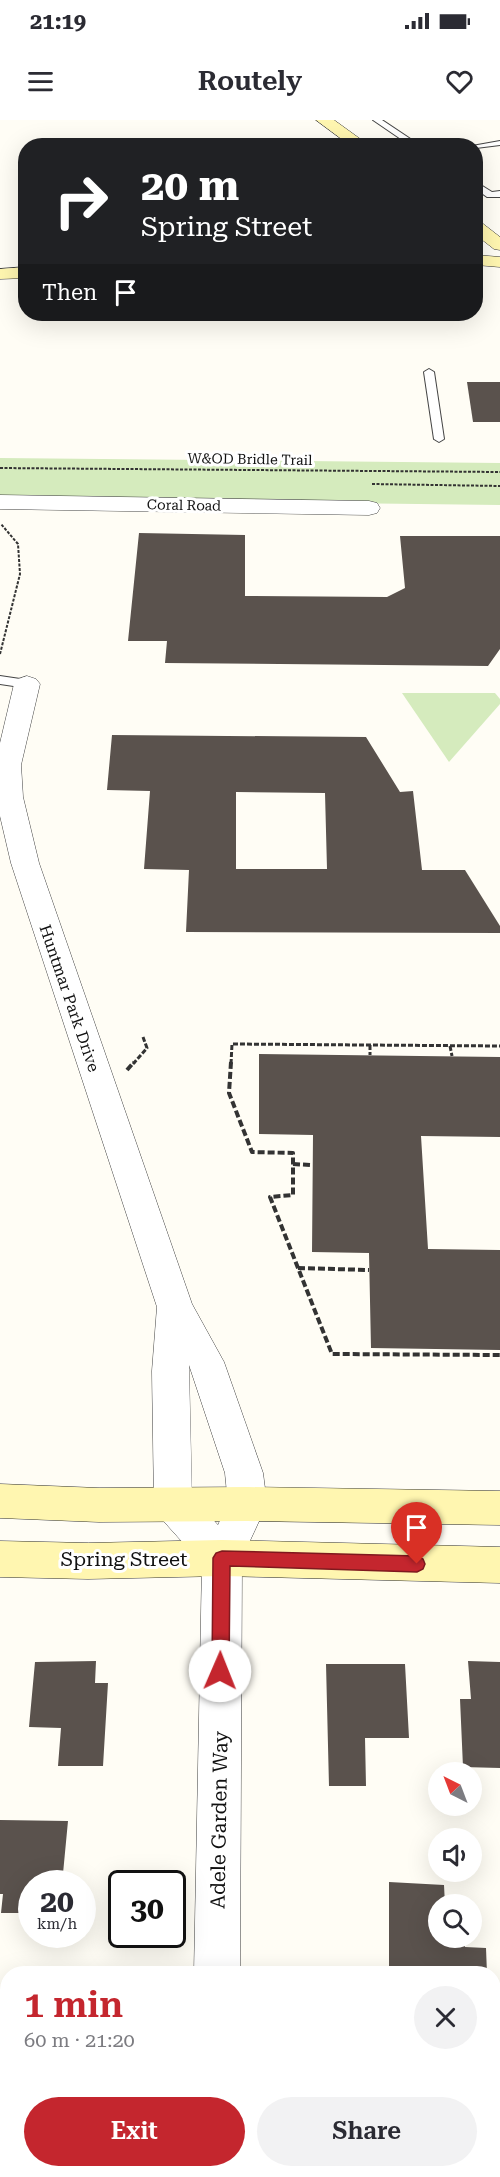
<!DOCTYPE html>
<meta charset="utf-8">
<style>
:root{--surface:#fff;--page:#f2f2f3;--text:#2b2b33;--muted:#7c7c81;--accent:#c4262e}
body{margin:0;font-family:"Roboto Serif",serif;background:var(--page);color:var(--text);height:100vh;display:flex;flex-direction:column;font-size:22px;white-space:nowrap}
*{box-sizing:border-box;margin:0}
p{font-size:20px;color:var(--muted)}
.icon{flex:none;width:33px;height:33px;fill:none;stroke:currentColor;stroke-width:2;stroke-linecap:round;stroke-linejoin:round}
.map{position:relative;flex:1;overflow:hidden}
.details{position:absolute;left:0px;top:1846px;width:501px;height:212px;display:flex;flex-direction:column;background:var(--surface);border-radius:24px 24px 0 0;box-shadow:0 6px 24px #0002}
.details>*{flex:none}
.top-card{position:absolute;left:18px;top:18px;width:465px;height:183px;border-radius:24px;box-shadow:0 6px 24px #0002;background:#202124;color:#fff;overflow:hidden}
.needle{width:39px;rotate:318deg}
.fabs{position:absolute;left:428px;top:1642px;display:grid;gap:12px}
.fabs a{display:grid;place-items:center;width:54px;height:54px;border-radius:50%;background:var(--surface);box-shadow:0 6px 24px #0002;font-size:30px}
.speed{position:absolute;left:18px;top:1750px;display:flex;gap:12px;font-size:30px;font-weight:700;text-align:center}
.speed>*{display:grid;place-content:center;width:78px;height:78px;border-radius:50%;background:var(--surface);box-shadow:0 6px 24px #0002;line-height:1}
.speed small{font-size:15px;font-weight:400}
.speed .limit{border:3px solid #111;border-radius:9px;background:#fff;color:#111}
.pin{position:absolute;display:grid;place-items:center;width:51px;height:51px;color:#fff;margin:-62px -26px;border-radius:50% 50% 50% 0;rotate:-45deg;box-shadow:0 0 6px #0007}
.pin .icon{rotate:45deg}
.me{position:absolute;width:66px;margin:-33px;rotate:1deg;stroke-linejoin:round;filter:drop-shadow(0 0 4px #0008)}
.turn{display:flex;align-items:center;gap:21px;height:126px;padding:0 24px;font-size:27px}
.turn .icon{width:78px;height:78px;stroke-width:2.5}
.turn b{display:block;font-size:42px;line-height:51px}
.then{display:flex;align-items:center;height:57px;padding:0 24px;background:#0003;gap:12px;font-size:22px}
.round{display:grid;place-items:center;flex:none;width:63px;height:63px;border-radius:32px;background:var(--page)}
.summary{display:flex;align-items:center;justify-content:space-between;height:102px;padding:0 24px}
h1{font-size:36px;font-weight:600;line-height:45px;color:var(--accent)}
.primary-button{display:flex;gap:12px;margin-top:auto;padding:12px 24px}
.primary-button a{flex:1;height:69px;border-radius:36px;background:var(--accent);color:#fff;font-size:24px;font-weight:600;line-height:69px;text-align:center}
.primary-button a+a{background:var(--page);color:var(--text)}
.status{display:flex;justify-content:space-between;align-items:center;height:42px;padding:0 30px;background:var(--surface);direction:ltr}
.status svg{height:16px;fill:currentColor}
header{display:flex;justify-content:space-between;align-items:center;height:78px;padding:0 24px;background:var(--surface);font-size:27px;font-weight:600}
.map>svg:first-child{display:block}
</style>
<div class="status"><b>21:19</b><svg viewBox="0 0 49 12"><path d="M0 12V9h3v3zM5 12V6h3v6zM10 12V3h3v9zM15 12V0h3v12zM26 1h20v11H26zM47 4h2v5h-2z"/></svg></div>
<header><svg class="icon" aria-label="menu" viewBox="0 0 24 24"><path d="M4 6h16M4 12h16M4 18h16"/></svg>Routely<svg class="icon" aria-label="heart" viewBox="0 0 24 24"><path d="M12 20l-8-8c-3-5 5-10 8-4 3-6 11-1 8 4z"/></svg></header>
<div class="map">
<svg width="500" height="2057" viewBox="0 0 500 2057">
<rect width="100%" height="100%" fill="#fffdf5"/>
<g fill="#d5ebbd">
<path d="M 0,338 L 500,343 L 500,385 L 0,379 Z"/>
<path d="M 402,573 L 495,573 L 500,579 L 500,584 L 449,642 Z"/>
</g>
<g fill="#5a524d" fill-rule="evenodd">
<path d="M 467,262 L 500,262 L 500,302 L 473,302 Z"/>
<path d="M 139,413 L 245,415 L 245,476 L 387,477 L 405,468 L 400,416 L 500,416 L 500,529 L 488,546 L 165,543 L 167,521 L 128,521 Z"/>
<path d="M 112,615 L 366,617 L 400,672 L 413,671 L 422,750 L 465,750 L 500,806 L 500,813 L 186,812 L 189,750 L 144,749 L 150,671 L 107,670 ZM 236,672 L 325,673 L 327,749 L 236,749 Z"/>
<path d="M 259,934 L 500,937 L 500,1017 L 421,1016 L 428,1129 L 500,1130 L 500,1230 L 371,1228 L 369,1133 L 312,1132 L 313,1015 L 259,1014 Z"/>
<path d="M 96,1541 L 95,1563 L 108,1563 L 103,1646 L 58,1646 L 61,1608 L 29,1607 L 35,1542 Z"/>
<path d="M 468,1541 L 500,1542 L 500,1648 L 463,1647 L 460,1579 L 471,1579 Z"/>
<path d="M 326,1544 L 405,1544 L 409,1618 L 365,1618 L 366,1666 L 329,1666 Z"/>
<path d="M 0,1700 L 68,1701 L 62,1764 L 32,1764 L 32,1793 L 1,1793 L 3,1774 L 0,1774 Z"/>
<path d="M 389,1762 L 444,1765 L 445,1785 L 438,1785 L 438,1818 L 465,1818 L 465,1827 L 486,1828 L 487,1854 L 389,1854 Z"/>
</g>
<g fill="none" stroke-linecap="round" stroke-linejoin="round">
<defs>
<g id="lane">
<path d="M 373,0 L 382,0 L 421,26 L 411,26 Z"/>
<path d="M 500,21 L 500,25 L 476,28 L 476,26 L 472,26 Z"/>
<path d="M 476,62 L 492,72 L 500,71 L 500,77 L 487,77 L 476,69 Z"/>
<path d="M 429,249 L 434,252 L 444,319 L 439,322 L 434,319 L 424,252 Z"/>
<path d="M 0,556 L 27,560 L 33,564 L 27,568 L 0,564 Z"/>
</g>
<g id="street">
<path d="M 0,375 L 369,381 L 377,383 L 380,388 L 377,393 L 369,395 L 0,389 Z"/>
<path d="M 27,556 L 36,559 L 40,564 L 21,645 L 23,677 L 39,743 L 192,1184 L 224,1242 L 263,1353 L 267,1384 L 242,1438 L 240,1854 L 194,1854 L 202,1444 L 159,1396 L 154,1384 L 152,1251 L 157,1187 L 11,743 L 0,696 L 0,623 L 14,564 L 18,559 ZM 189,1245 L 225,1353 L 228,1383 L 218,1405 L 192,1377 Z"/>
</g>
<g id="secondary">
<path d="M 316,0 L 334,0 L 370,26 L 351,26 Z"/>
<path d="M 476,102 L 482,103 L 500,117 L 500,130 L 494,129 L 476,115 Z"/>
<path d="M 476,135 L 500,137 L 500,147 L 476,145 Z"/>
<path d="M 26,147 L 26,158 L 0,159 L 0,149 Z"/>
<path d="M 0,1364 L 99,1368 L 248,1367 L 500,1371 L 500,1405 L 248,1401 L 99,1402 L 0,1398 Z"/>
<path d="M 222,1420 L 500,1427 L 500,1463 L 222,1456 L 88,1459 L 0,1457 L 0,1421 L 88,1423 Z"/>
</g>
</defs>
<use href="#lane" stroke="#444" stroke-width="2"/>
<use href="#street" stroke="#444" stroke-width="1"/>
<use href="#secondary" stroke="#333" stroke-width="1"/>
<g stroke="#333" stroke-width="2" stroke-dasharray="3 1.5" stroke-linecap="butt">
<path d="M 0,348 L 500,352"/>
<path d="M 372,364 L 500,366"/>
<path d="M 0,534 L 20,454 L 18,424 L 1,404"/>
</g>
<g stroke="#333" stroke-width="3" stroke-dasharray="5 2" stroke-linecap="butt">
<path d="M 370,925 L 370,935"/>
<path d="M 450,926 L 452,936"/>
<path d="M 133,944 L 147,928 L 143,917"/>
<path d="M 231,944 L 232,924 L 500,926"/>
</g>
<g stroke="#333" stroke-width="4" stroke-dasharray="7 3" stroke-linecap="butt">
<path d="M 231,942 L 229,973 L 252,1032 L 293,1033 L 293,1075 L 270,1077 L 332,1234 L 500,1235"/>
<path d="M 127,950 L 134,942"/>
<path d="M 293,1044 L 311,1045"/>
<path d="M 298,1148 L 369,1150"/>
</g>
<use href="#lane" fill="#fff" fill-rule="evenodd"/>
<use href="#street" fill="#fff" fill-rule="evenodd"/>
<use href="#secondary" fill="#fff6b0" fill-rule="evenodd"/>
</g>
<path fill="#c4262e" stroke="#7f191e" stroke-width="1.5" d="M 222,1431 L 417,1436 L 423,1439 L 425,1444 L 423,1449 L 417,1452 L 230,1446 L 229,1551 L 227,1557 L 220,1559 L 214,1557 L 212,1551 L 213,1438 L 216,1433 Z"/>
<g text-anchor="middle" stroke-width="6" stroke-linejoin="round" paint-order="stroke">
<g font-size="14" fill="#111" stroke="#fff">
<text transform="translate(250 339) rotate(1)" y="5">W&amp;OD Bridle Trail</text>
<text transform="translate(184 385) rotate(1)" y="5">Coral Road</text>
</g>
<g font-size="16" fill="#111" stroke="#fff">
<text transform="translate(70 878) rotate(71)" y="6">Huntmar Park Drive</text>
</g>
<g font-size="20" fill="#111" stroke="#fff">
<text x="124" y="1446">Spring Street</text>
<text transform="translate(219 1700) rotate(-89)" y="7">Adele Garden Way</text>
</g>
</g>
</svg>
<div class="fabs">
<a><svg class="needle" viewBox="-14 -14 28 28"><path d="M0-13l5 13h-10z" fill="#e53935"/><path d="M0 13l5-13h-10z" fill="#7c7c81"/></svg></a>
<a><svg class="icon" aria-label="sound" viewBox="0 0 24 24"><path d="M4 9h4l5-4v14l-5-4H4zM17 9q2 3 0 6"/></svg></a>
<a><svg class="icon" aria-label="search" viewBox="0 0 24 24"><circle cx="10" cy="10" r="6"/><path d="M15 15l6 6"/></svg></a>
</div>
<div class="speed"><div>20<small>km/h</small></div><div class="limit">30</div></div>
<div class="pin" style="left:417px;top:1444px;background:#d93025"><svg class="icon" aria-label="arrive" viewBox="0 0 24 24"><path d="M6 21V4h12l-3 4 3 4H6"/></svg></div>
<svg class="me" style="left:220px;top:1551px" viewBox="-20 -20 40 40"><circle r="19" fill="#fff"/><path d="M0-13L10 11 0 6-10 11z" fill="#c4262e"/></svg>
<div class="top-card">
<div class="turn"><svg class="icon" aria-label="right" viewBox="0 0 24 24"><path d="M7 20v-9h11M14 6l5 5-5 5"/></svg><div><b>20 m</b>Spring Street</div></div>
<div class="then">Then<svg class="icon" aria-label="arrive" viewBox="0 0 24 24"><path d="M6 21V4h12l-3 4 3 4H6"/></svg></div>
</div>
<section class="details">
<div class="summary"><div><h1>1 min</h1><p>60 m · 21:20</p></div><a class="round"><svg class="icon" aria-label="close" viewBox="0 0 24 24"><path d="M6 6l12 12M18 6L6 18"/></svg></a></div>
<div class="primary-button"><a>Exit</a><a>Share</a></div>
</section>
</div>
